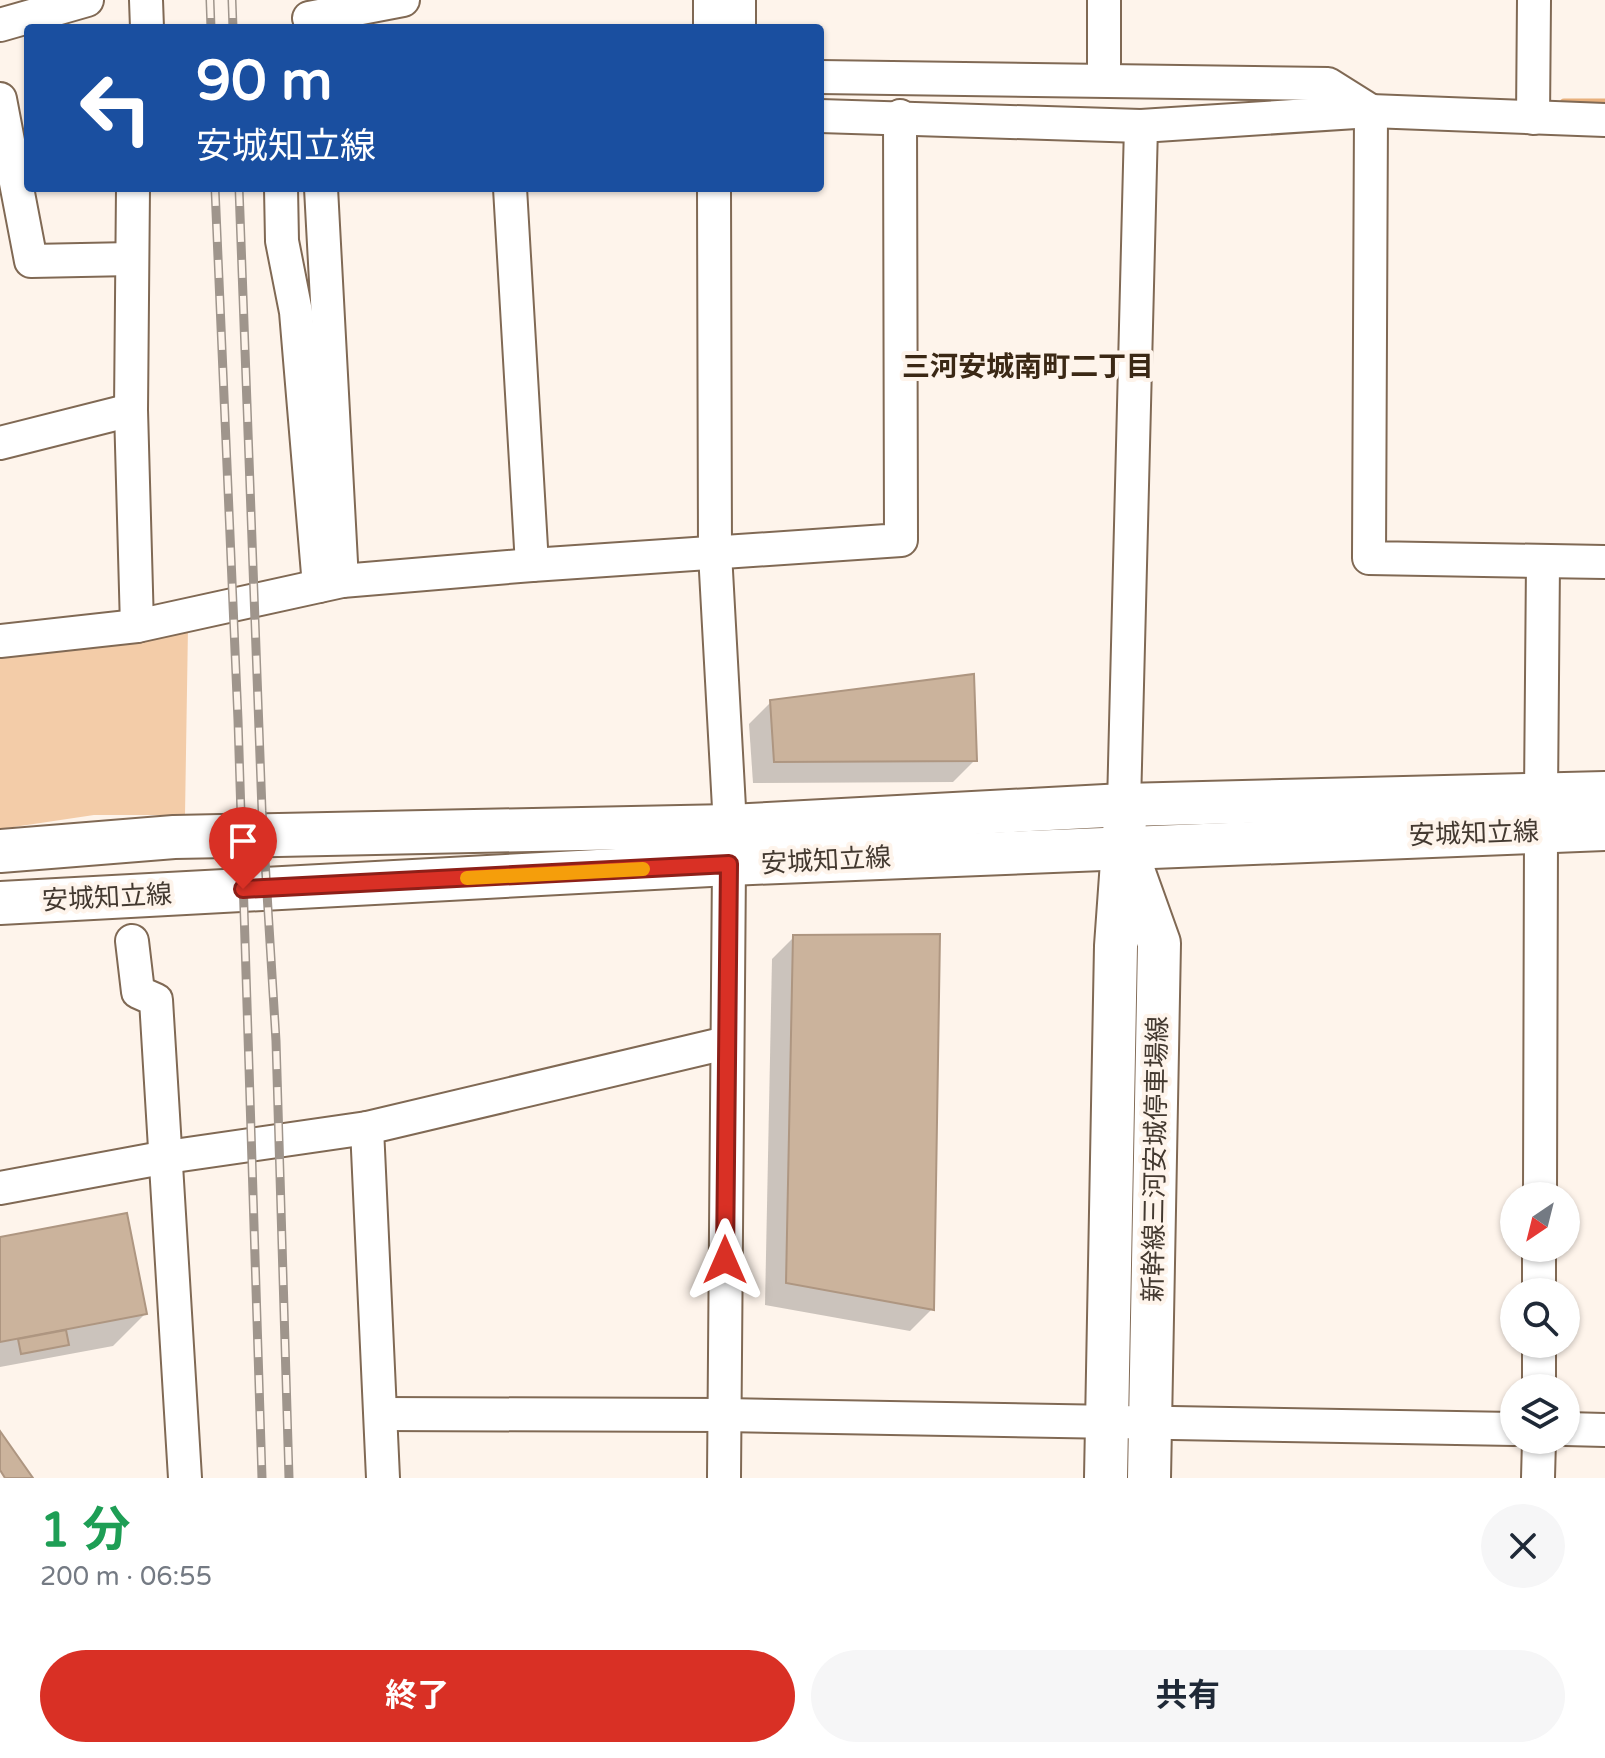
<!DOCTYPE html>
<html lang="ja">
<meta charset="utf-8">
<style>
:root{--surface:#fff;--page:#f6f6f7;--text:#1f2937;--muted:#747a83;--accent:#d93025}
body{margin:0;font-family:"Varela Round","Noto Sans JP",sans-serif;background:var(--page);color:var(--text);height:100vh;display:flex;flex-direction:column;font-size:30px;white-space:nowrap}
*{box-sizing:border-box;margin:0}
p{font-size:26px;color:var(--muted)}
.icon{flex:none;width:44px;height:44px;fill:none;stroke:currentColor;stroke-width:2;stroke-linecap:round;stroke-linejoin:round}
.map{position:relative;height:1478px;overflow:hidden}
.sheet{display:flex;flex-direction:column;background:var(--surface);flex:1}
.sheet>*{flex:none}
.hud{position:absolute;left:24px;top:24px;width:800px;height:168px;border-radius:8px;box-shadow:0 2px 6px #0004;background:#1a4fa0;color:#fff;overflow:hidden}
.needle{width:52px;rotate:215deg}
.tools{position:absolute;left:1500px;top:1182px;display:grid;gap:16px}
.tools a{display:grid;place-items:center;width:80px;height:80px;border-radius:50%;background:var(--surface);box-shadow:0 2px 6px #0004;font-size:40px}
.pin{position:absolute;display:grid;place-items:center;width:68px;height:68px;color:#fff;margin:-82px -34px;border-radius:50% 50% 50% 0;rotate:-45deg;box-shadow:0 0 8px #0007}
.pin .icon{rotate:45deg}
.me{position:absolute;width:88px;margin:-44px;rotate:0deg;stroke-linejoin:round;filter:drop-shadow(0 0 6px #0008)}
.turn{display:flex;align-items:center;gap:28px;height:168px;padding:0 40px;font-size:36px}
.turn .icon{width:104px;height:104px;stroke-width:2.5}
.turn b{display:block;font-size:56px;line-height:68px}
.round{display:grid;place-items:center;flex:none;width:84px;height:84px;border-radius:42px;background:var(--page)}
.headline{display:flex;align-items:center;justify-content:space-between;height:136px;padding:0 40px}
h1{font-size:48px;font-weight:700;line-height:60px;color:#1e9e55}
.button{display:flex;gap:16px;margin-top:auto;padding:16px 40px}
.button a{flex:1;height:92px;border-radius:48px;background:var(--accent);color:#fff;font-size:32px;font-weight:700;line-height:92px;text-align:center}
.button a+a{background:var(--page);color:var(--text)}
.map>svg:first-child{display:block}
</style>
<div class="map">
<svg width="1605" height="1478" viewBox="0 0 1605 1478">
<rect width="100%" height="100%" fill="#fef4eb"/>
<path fill="#f3cca8" d="M 188,627 L 185,815 L 94,815 L 0,829 L 0,650 Z"/>
<g fill="#0003">
<path d="M 771,702 L 975,760 L 953,782 L 753,783 L 749,724 Z"/>
<path d="M 794,937 L 932,1309 L 910,1331 L 765,1305 L 772,959 Z"/>
<path d="M 0,1239 L 145,1314 L 113,1346 L 0,1367 Z"/>
</g>
<g fill="none" stroke-linecap="round" stroke-linejoin="round">
<path stroke="#e8b07c" stroke-width="9" d="M 1564,103 L 1605,103"/>
</g>
<g fill="#cbb39c" stroke="#ae9681" stroke-width="2">
<path d="M 974,674 L 977,761 L 774,762 L 770,700 Z"/>
<path d="M 940,934 L 934,1310 L 786,1283 L 793,935 Z"/>
<path d="M 127,1213 L 147,1314 L 0,1342 L 0,1237 Z"/>
<path d="M 66,1330 L 69,1345 L 21,1354 L 18,1339 Z"/>
<path d="M 0,1431 L 33,1478 L 5,1478 L 0,1470 Z"/>
</g>
<g fill="none" stroke-linecap="round" stroke-linejoin="round">
<defs>
<g id="minor">
<path d="M 146,0 L 147,28"/>
<path d="M 309,18 L 403,0"/>
<path d="M 0,25 L 87,0"/>
<path d="M 710,28 L 710,0"/>
<path d="M 739,28 L 739,0"/>
<path d="M 820,77 L 1328,84 L 1371,111"/>
<path d="M 1104,80 L 1104,0"/>
<path d="M 0,99 L 31,261 L 132,259"/>
<path d="M 1371,111 L 1369,558 L 1605,562"/>
<path d="M 820,116 L 1141,126 L 1371,111 L 1605,120"/>
<path d="M 1533,118 L 1534,0"/>
<path d="M 133,188 L 131,410 L 137,626"/>
<path d="M 281,188 L 282,241 L 296,312 L 319,586"/>
<path d="M 321,188 L 342,581"/>
<path d="M 510,188 L 532,565"/>
<path d="M 714,188 L 715,553 L 730,826"/>
<path d="M 0,443 L 131,410"/>
<path d="M 0,641 L 137,626 L 342,581 L 532,565 L 901,540 L 900,116"/>
<path d="M 1541,795 L 1543,562"/>
<path d="M 1124,805 L 1141,126"/>
<path d="M 132,941 L 138,992 L 156,1000 L 185,1478"/>
<path d="M 0,1188 L 167,1157 L 367,1128"/>
<path d="M 1540,1196 L 1541,831"/>
<path d="M 1539,1292 L 1539,1248"/>
<path d="M 1539,1388 L 1539,1344"/>
<path d="M 381,1414 L 724,1415 L 1514,1429"/>
<path d="M 1566,1429 L 1605,1430"/>
<path d="M 383,1478 L 367,1128 L 726,1043"/>
<path d="M 724,1478 L 729,864"/>
<path d="M 1538,1478 L 1539,1440"/>
</g>
<g id="major">
<path d="M 0,851 L 174,837 L 730,826 L 1124,805 L 1605,793"/>
<path d="M 1129,859 L 1159,943 L 1149,1478"/>
<path d="M 0,903 L 729,864 L 1605,829"/>
<path d="M 1106,1478 L 1116,946 L 1125,820"/>
</g>
</defs>
<use href="#minor" stroke="#806954" stroke-width="36"/>
<use href="#major" stroke="#806954" stroke-width="46"/>
<use href="#minor" stroke="#fff" stroke-width="32"/>
<use href="#major" stroke="#fff" stroke-width="42"/>
<defs>
<g id="rail">
<path d="M 210,0 L 211,28"/>
<path d="M 232,0 L 233,28"/>
<path d="M 215,188 L 238,720 L 262,1478"/>
<path d="M 239,188 L 262,811 L 276,1041 L 289,1478"/>
</g>
</defs>
<use href="#rail" stroke="#9f958c" stroke-width="9"/>
<use href="#rail" stroke="#fef4eb" stroke-width="6" stroke-dasharray="18" stroke-linecap="butt"/>
</g>
<g fill="none" stroke-linecap="round" stroke-linejoin="round">
<defs>
<path id="route" d="M 243,889 L 729,864 L 725,1260"/>
</defs>
<use href="#route" stroke="#8d1f18" stroke-width="20"/>
<use href="#route" stroke="#d93025" stroke-width="14"/>
<path stroke="#f59e0b" stroke-width="14" d="M 467,878 L 643,869"/>
</g>
<g text-anchor="middle" stroke-width="8" stroke-linejoin="round" paint-order="stroke">
<g font-size="26" fill="#433930" stroke="#fef4eb">
<text transform="translate(1474 833) rotate(-2)" y="9">安城知立線</text>
<text transform="translate(826 860) rotate(-3)" y="9">安城知立線</text>
<text transform="translate(107 897) rotate(-3)" y="9">安城知立線</text>
<text transform="translate(1155 1159) rotate(-89)" y="9">新幹線三河安城停車場線</text>
</g>
<g font-size="28" font-weight="bold" fill="#3b2815" stroke="#fef4eb">
<text x="1028" y="376">三河安城南町二丁目</text>
</g>
</g>
</svg>
<div class="tools">
<a><svg class="needle" viewBox="-14 -14 28 28"><path d="M0-13l5 13h-10z" fill="#e53935"/><path d="M0 13l5-13h-10z" fill="#747a83"/></svg></a>
<a><svg class="icon" aria-label="search" viewBox="0 0 24 24"><circle cx="10" cy="10" r="6"/><path d="M15 15l6 6"/></svg></a>
<a><svg class="icon" aria-label="layers" viewBox="0 0 24 24"><path d="M12 4l9 5-9 5-9-5zM3 14l9 5 9-5"/></svg></a>
</div>
<div class="pin" style="left:243px;top:889px;background:#d93025"><svg class="icon" aria-label="arrive" viewBox="0 0 24 24"><path d="M6 21V4h12l-3 4 3 4H6"/></svg></div>
<svg class="me" style="left:725px;top:1260px" viewBox="-20 -20 40 40"><path d="M0-17L14 15 0 8-14 15z" fill="#d93025" stroke="#fff" stroke-width="4"/></svg>
<div class="hud">
<div class="turn"><svg class="icon" aria-label="left" viewBox="0 0 24 24"><path d="M17 20v-9H6M10 6l-5 5 5 5"/></svg><div><b>90 m</b>安城知立線</div></div>
</div>
</div>
<section class="sheet">
<div class="headline"><div><h1>1 分</h1><p>200 m · 06:55</p></div><a class="round"><svg class="icon" aria-label="close" viewBox="0 0 24 24"><path d="M6 6l12 12M18 6L6 18"/></svg></a></div>
<div class="button"><a>終了</a><a>共有</a></div>
</section>
